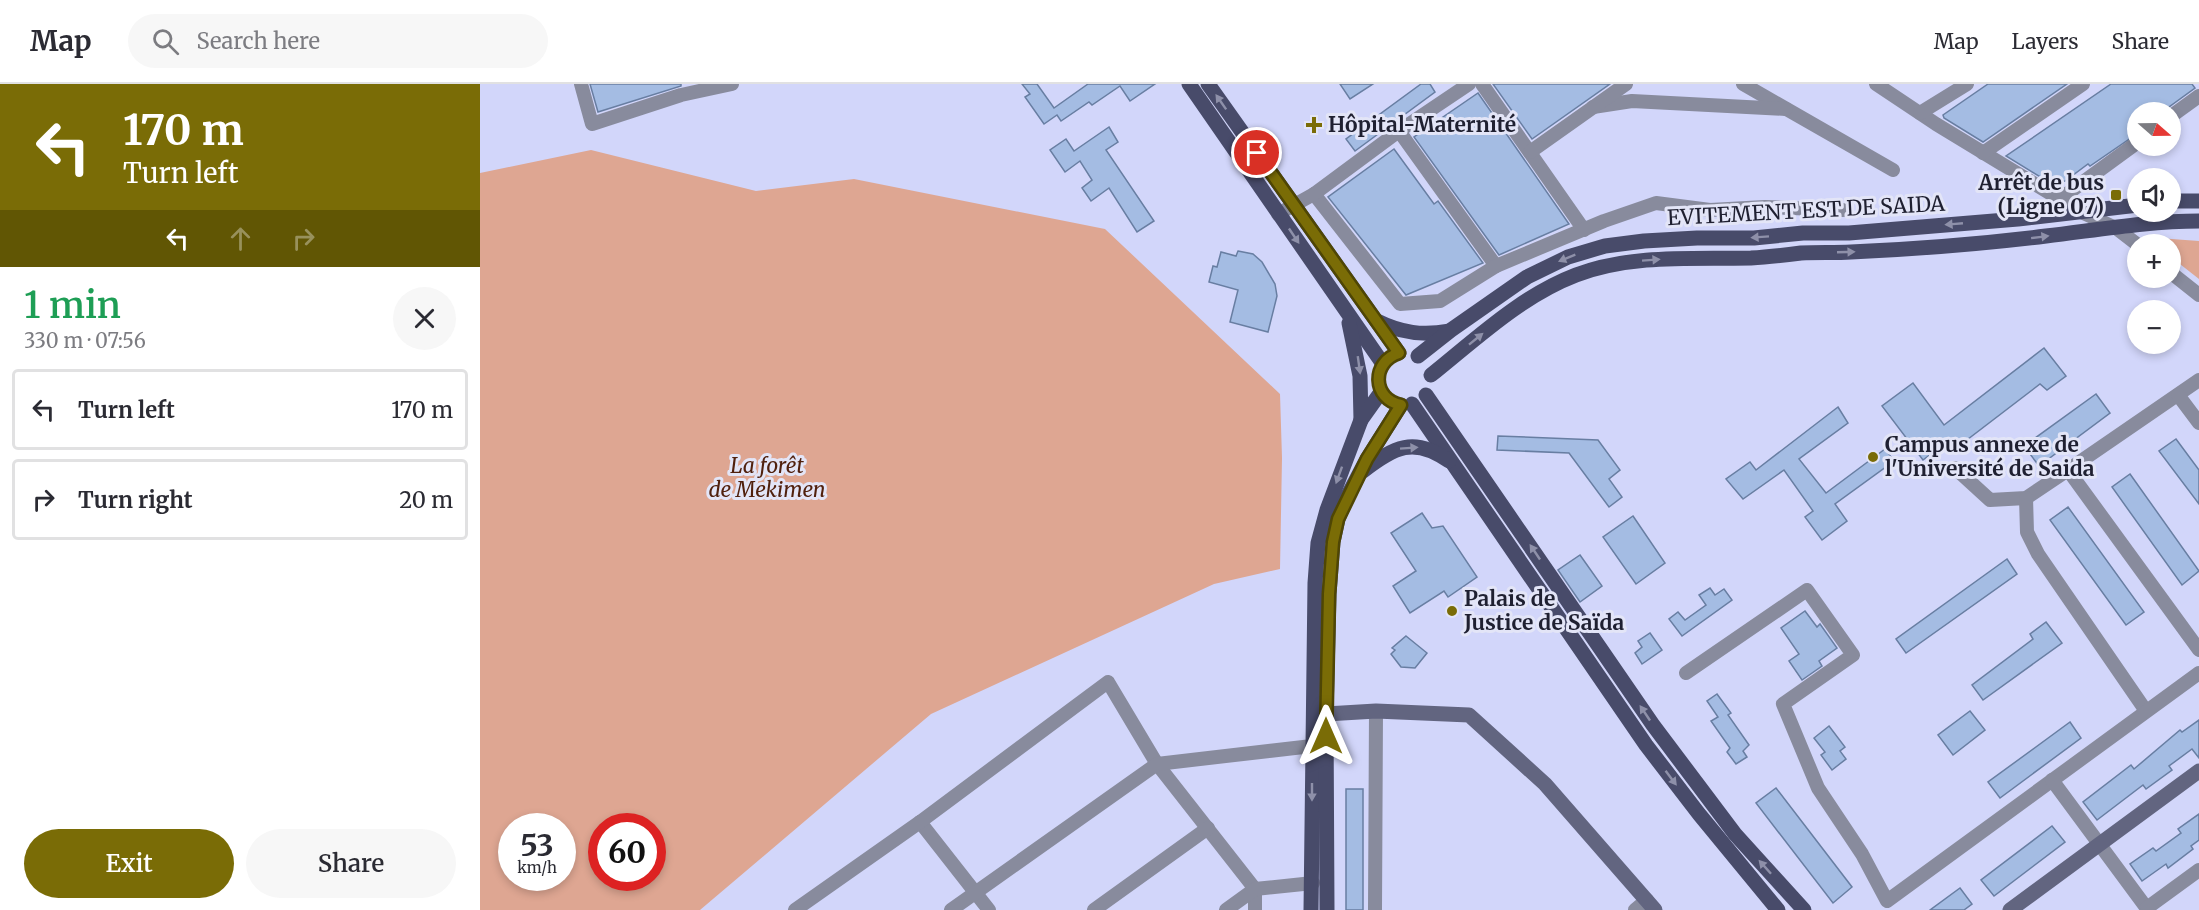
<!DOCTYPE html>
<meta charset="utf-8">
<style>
:root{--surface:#fff;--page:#f7f7f7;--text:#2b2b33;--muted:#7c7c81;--line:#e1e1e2;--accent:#7a6c06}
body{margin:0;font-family:Merriweather,serif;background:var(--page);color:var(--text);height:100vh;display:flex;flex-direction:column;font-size:22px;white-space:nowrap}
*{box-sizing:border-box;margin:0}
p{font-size:20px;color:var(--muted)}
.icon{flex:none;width:33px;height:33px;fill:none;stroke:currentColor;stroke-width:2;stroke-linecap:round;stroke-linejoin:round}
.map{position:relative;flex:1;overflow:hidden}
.panel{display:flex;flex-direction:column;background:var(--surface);width:480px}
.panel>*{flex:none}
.guide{background:#7a6c06;color:#fff;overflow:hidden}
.needle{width:39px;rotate:110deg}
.fabs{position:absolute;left:1647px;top:18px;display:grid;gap:12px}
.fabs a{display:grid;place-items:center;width:54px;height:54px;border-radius:50%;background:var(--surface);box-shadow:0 3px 9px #0003;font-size:30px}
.speed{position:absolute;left:18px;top:729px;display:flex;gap:12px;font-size:30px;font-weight:700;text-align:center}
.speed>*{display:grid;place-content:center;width:78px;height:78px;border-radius:50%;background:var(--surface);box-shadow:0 3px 9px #0003;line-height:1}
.speed small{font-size:15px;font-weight:400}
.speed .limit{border:9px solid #d22;background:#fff;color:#111}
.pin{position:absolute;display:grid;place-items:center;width:51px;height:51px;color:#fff;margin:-26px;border:3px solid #fff;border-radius:50%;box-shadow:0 2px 6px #0007}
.me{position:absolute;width:66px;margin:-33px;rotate:0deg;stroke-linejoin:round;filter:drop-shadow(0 0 4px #0008)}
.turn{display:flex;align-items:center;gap:21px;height:126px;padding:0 24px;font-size:27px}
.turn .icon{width:78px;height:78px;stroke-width:2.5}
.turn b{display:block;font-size:42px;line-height:51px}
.lanes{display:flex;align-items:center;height:57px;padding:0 24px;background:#0003;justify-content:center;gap:30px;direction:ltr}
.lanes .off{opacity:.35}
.round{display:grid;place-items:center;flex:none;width:63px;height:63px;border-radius:32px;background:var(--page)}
.summary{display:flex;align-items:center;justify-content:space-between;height:102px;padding:0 24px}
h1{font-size:36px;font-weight:600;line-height:45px;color:#1e9e55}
.primary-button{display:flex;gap:12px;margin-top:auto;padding:12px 24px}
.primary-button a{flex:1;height:69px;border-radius:36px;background:var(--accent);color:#fff;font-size:24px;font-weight:600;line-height:69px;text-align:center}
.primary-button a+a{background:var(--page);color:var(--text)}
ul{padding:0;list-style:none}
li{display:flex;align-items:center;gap:18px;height:81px;margin:0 12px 9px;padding:0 12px;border:3px solid var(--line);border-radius:6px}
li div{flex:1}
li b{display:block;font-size:22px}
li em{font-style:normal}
header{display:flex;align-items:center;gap:36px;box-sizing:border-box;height:84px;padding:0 30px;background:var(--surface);border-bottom:2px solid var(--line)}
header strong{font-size:28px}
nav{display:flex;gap:33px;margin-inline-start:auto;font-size:21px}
.search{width:420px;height:54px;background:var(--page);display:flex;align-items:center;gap:15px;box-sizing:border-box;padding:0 21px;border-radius:33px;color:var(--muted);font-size:22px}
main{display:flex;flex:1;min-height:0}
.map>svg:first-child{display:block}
</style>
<header>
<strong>Map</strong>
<div class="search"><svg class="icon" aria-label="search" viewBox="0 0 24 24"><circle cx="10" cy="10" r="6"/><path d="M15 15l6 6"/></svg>Search here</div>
<nav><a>Map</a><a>Layers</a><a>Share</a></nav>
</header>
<main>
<section class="panel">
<div class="guide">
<div class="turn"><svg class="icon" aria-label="left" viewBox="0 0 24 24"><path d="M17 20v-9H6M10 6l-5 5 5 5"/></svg><div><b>170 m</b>Turn left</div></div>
<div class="lanes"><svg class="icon" aria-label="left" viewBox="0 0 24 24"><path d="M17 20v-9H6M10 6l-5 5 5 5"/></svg><svg class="icon off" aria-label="ahead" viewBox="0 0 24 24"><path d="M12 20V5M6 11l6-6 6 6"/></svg><svg class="icon off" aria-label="right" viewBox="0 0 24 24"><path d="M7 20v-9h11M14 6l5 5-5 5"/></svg></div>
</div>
<div class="summary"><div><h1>1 min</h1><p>330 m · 07:56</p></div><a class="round"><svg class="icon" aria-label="close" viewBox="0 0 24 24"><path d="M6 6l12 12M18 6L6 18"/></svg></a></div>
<ul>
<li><svg class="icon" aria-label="left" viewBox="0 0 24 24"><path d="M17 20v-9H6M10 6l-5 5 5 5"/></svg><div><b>Turn left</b></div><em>170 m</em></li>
<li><svg class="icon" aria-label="right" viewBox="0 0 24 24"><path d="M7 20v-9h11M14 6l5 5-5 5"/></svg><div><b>Turn right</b></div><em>20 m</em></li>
</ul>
<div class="primary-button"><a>Exit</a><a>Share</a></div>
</section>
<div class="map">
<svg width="1719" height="826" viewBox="0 0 1719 826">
<rect width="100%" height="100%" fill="#d2d6fa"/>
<g fill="#dea692" fill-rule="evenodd">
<path d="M 111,66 L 276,107 L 374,95 L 625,145 L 800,310 L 802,374 L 800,485 L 734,500 L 451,630 L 220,826 L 0,826 L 0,89 ZM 32,742 L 82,742 L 82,794 L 32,794 ZM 122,742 L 172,742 L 172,794 L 122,794 Z"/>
<path d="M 1664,153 L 1719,157 L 1719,195 L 1691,173 L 1690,160 L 1675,160 Z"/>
</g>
<g fill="#a4bce3" stroke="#687ea2" stroke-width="1.5">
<path d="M 110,0 L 201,0 L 201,2 L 118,28 Z"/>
<path d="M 542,0 L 557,0 L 574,24 L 608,0 L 675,0 L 650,17 L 640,2 L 612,21 L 609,18 L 581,37 L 577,31 L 564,40 L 545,13 L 550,10 Z"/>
<path d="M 860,0 L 893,0 L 870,15 Z"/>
<path d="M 941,0 L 950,0 L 955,8 L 875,67 L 866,55 Z"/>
<path d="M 1013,0 L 1130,0 L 1052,55 Z"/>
<path d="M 1508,0 L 1587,0 L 1503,58 L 1464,34 L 1463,31 Z"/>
<path d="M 1631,0 L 1712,0 L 1715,4 L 1682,28 L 1658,28 L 1658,49 L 1610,82 L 1608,80 L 1585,97 L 1572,99 L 1567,97 L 1526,72 Z"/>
<path d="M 998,9 L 1089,140 L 1019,171 L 934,53 Z"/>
<path d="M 629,43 L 638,58 L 626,66 L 674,137 L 657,148 L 629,104 L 611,117 L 602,104 L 612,96 L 600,77 L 585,88 L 570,66 L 586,55 L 594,67 Z"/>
<path d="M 914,65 L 954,120 L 958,117 L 1003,179 L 926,211 L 848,113 Z"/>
<path d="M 758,167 L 773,170 L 782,178 L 795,200 L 797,212 L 788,248 L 750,238 L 758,206 L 729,198 L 733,182 L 737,183 L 741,168 L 756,172 Z"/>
<path d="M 1564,264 L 1586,292 L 1567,306 L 1560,300 L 1475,365 L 1468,357 L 1443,376 L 1402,322 L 1433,299 L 1464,341 Z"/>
<path d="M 1616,310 L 1630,329 L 1559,382 L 1544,362 Z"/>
<path d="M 1358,323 L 1368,339 L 1319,375 L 1346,409 L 1405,365 L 1414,377 L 1355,420 L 1367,437 L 1342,456 L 1325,433 L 1333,427 L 1304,386 L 1263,415 L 1246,395 L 1270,378 L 1276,386 Z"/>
<path d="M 1018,352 L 1118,356 L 1140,386 L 1129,395 L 1142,413 L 1129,423 L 1089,369 L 1017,366 Z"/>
<path d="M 1696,355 L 1719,386 L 1719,420 L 1679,367 Z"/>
<path d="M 1650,390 L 1719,487 L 1702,501 L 1632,403 Z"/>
<path d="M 1588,423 L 1664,528 L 1646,541 L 1570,436 Z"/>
<path d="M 942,429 L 952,444 L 963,442 L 997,493 L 968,513 L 964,507 L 930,529 L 913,502 L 936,487 L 911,449 Z"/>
<path d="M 1153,432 L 1185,479 L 1156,500 L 1123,453 Z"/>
<path d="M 1100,471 L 1122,502 L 1100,518 L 1078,486 Z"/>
<path d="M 1527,475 L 1537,490 L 1426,569 L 1416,555 Z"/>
<path d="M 1230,504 L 1235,511 L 1244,505 L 1252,516 L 1202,552 L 1189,535 L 1198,528 L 1205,536 L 1226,521 L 1219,511 Z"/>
<path d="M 1325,527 L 1337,543 L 1340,540 L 1357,564 L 1339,577 L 1342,582 L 1322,596 L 1309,577 L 1319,570 L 1301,544 Z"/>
<path d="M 1566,538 L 1582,559 L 1503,616 L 1492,601 L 1553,555 L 1550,550 Z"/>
<path d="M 1170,549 L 1182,566 L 1162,580 L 1155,569 L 1162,563 L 1158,557 Z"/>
<path d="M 926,552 L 947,569 L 935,584 L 921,583 L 911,570 L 915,566 L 912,564 Z"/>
<path d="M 1237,610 L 1251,629 L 1248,631 L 1269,661 L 1263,667 L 1267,673 L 1256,680 L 1247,668 L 1250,664 L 1231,637 L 1238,633 L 1227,617 Z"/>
<path d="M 1490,627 L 1505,646 L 1473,671 L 1458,651 Z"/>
<path d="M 1719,636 L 1719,674 L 1712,665 L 1689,682 L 1692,686 L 1666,705 L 1663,701 L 1617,736 L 1603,718 L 1651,681 L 1654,685 L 1700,646 L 1702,648 Z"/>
<path d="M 1590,638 L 1601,654 L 1520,714 L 1508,698 Z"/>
<path d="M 1349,642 L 1365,663 L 1360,667 L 1366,675 L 1352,686 L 1341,671 L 1345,668 L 1334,654 Z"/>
<path d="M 1296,704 L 1372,803 L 1353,819 L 1276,719 Z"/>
<rect x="866" y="705" width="17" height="121"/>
<path d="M 1719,730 L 1719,756 L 1711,762 L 1713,765 L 1688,784 L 1686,780 L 1662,797 L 1650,780 L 1673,764 L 1676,767 L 1701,749 L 1698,745 Z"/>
<path d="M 1572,742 L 1585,758 L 1514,812 L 1501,796 Z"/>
<path d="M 1480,804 L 1492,820 L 1484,826 L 1450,826 Z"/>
</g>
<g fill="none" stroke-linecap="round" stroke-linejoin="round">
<g stroke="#888b9d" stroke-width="14">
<path d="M 101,0 L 112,40 L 201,11 L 252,0"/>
<path d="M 1002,0 L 1104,146"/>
<path d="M 1263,0 L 1413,86"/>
<path d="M 1396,0 L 1456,40 L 1601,128 L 1636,144 L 1658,161"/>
<path d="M 1113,23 L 1152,17 L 1306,25"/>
<path d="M 1440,29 L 1487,0"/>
<path d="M 1690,33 L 1719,12"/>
<path d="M 919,47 L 1016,182"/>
<path d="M 1050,68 L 1146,0"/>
<path d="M 1503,69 L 1603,0"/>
<path d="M 834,110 L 920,220 L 960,217 L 1016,182 L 1124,137 L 1176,119 L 1230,126 L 1285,123 L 1363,126"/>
<path d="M 1580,115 L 1658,58"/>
<path d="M 798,130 L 834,110 L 919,47 L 989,0"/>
<path d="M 1690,188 L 1719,211"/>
<path d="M 1719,296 L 1588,386 L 1719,566"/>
<path d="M 1698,311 L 1719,339"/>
<path d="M 1475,384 L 1510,416 L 1546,414 L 1588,386"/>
<path d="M 1546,414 L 1547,448 L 1558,470 L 1666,627"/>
<path d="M 1206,589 L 1327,506 L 1373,571 L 1303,620 L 1338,704 L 1382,770 L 1407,817 L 1719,589"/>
<path d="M 1572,696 L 1668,826"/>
<path d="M 440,738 L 509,826"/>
<path d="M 1667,824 L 1719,786"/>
<path d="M 315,826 L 440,738 L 628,598 L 677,680 L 775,805 L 775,826"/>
<path d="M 471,826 L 677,680 L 832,662"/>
<path d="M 614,826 L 728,744"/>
<path d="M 746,826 L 775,805 L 833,799"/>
<path d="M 895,826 L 896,627"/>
<path d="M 1155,826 L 1167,816"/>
</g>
<g stroke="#626580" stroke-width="15">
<path d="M 846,630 L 896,627 L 989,631 L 1065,700 L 1175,826"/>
<path d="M 1530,826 L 1719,687"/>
</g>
<g stroke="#484b6a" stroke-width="15">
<path d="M 709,0 L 903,280"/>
<path d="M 728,0 L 919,269"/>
<path d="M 1690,117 L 1719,117"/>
<path d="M 897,237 C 921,249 943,252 969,247"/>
<path d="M 869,239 L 880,292 L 881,336"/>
<path d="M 938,272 L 971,246 L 1047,193 L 1088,173 L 1125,162 L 1164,157 L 1217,154 L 1274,154 L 1323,149 L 1369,149 L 1538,135 L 1658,121"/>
<path d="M 951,291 C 996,255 1041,212 1096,191 C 1152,170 1213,175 1271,174 C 1288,173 1305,171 1321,169 C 1338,168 1354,169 1371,168 C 1436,165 1501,160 1566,152 C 1617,146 1668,137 1719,137"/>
<path d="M 946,311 L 1173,641 L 1255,750 L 1324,826"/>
<path d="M 932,320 L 1166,661 L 1219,730 L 1298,826"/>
<path d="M 883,387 C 914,363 934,352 969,377"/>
<path d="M 831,826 L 835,499 L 838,459 L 847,426 L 881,336 L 901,308"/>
<path d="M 847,826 L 846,630 L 849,510 L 853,458 L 858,435 L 866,415 L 887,375 L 921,321"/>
</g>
</g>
<defs><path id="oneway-solid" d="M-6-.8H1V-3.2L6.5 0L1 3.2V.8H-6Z" transform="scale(1.5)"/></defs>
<g fill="#8e90a9">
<use href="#oneway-solid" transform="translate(741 18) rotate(-125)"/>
<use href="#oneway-solid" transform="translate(1474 140) rotate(175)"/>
<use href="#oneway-solid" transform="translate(814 152) rotate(56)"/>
<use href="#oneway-solid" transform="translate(1280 153) rotate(176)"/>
<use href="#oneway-solid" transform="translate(1560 153) rotate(-7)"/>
<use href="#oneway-solid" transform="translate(1366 168) rotate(-2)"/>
<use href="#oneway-solid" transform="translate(1087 174) rotate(158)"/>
<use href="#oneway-solid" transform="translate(1171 176) rotate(-4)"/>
<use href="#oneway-solid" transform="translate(996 255) rotate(-39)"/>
<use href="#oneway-solid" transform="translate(879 281) rotate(82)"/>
<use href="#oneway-solid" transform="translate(929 364) rotate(-4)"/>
<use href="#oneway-solid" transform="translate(859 391) rotate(110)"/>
<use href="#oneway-solid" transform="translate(1055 468) rotate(-124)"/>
<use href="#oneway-solid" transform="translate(1165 629) rotate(-124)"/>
<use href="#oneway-solid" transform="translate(1191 694) rotate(53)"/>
<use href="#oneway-solid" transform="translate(832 708) rotate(90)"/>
<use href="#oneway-solid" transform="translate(1285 783) rotate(-132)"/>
</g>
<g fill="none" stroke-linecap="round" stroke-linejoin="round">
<defs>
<path id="route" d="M 777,69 L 919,269 C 891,278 892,315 921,321 L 887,375 L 858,435 L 853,458 L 849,510 L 846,652"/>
</defs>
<use href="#route" stroke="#4f4604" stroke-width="15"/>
<use href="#route" stroke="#7a6c06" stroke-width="10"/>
</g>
<g fill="#7a6c06" stroke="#e3e5f7" stroke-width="2">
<path d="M831 32h6v6h6v6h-6v6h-6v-6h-6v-6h6z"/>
<rect x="1630" y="105" width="12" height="12" rx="3"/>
<circle cx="1393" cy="373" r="6"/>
<circle cx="972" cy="527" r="6"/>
</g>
<g text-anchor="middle" stroke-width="6" stroke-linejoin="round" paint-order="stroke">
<g font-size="21" font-weight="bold" fill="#1f2031" stroke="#e3e5f7" text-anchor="start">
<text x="848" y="48">Hôpital-Maternité</text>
<text x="1624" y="106" text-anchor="end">Arrêt de bus<tspan x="1624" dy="24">(Ligne 07)</tspan></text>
<text x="1405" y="368">Campus annexe de<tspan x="1405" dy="24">l'Université de Saida</tspan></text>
<text x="984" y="522">Palais de<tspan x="984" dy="24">Justice de Saïda</tspan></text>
</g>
<g font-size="21" fill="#1f2031" stroke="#e3e5f7">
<text transform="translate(1326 127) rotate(-3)" y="7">EVITEMENT EST DE SAIDA</text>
</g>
<g font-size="21" font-style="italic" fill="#50200d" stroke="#e3e5f7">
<text x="287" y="389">La forêt<tspan x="287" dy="24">de Mekimen</tspan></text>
</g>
</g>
</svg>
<div class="fabs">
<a><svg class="needle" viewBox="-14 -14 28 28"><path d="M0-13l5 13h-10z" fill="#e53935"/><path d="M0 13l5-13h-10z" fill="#7c7c81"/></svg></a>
<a><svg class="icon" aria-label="sound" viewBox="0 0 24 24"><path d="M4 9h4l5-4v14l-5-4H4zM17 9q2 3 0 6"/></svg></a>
<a>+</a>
<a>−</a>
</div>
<div class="speed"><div>53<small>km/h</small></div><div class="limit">60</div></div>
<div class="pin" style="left:777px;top:69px;background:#d93025"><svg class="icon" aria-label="arrive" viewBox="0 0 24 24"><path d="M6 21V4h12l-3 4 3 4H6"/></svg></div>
<svg class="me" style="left:846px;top:652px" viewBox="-20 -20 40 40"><path d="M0-17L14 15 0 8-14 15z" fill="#7a6c06" stroke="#fff" stroke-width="4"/></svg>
</div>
</main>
